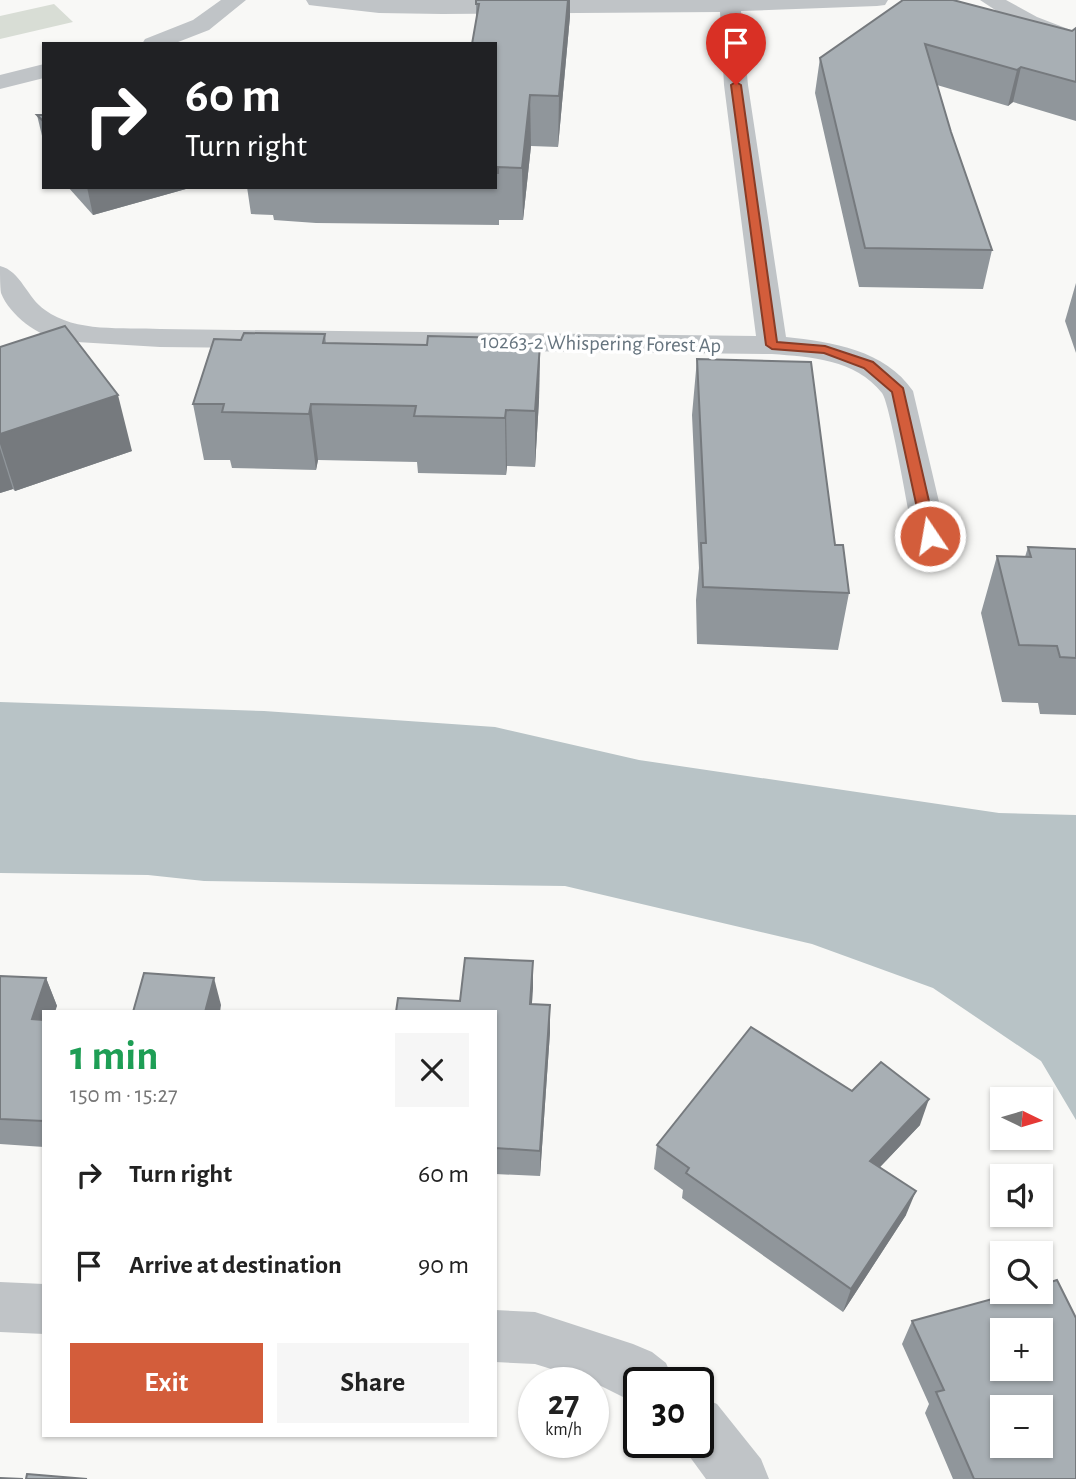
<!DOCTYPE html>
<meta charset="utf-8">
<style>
:root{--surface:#fff;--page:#f6f6f6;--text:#222;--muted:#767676;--accent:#d35d3b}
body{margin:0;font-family:"Alegreya Sans",sans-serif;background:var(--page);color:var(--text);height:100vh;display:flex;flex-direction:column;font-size:26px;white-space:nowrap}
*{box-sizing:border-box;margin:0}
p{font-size:23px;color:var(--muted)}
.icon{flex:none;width:38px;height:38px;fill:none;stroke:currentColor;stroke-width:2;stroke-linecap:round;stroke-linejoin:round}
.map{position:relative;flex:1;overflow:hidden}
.panel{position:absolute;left:42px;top:1010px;width:455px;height:427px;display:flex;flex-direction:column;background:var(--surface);border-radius:0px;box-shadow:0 2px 5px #0004}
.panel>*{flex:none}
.banner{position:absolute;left:42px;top:42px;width:455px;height:147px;border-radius:0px;box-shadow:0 2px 5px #0004;background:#202124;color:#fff;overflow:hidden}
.needle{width:46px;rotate:95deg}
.fabs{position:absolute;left:990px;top:1087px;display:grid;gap:14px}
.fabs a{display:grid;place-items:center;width:63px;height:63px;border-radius:0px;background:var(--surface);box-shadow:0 2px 5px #0004;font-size:35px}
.speed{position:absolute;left:518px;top:1367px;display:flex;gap:14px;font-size:35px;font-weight:700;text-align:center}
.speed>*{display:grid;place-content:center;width:91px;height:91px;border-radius:50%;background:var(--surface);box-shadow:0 2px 5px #0004;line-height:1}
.speed small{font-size:18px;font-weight:400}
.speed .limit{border:4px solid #111;border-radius:10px;background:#fff;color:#111}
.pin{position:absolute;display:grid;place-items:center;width:60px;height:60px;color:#fff;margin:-72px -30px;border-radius:50% 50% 50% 0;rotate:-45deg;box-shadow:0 0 7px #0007}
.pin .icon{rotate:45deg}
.me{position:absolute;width:77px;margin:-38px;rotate:348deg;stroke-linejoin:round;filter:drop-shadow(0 0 5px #0008)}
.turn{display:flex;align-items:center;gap:24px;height:147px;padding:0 28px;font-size:32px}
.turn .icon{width:91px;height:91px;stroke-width:2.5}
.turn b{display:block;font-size:49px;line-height:60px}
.round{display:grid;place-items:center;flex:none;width:74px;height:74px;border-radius:0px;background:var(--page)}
.overview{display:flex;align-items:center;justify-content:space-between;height:119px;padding:0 28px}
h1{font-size:42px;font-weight:600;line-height:52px;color:#1e9e55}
.primary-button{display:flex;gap:14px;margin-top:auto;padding:14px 28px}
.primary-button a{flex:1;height:80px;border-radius:0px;background:var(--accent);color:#fff;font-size:28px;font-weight:600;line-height:80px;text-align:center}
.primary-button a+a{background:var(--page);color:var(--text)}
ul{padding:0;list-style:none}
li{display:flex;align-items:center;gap:21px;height:91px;padding:0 28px}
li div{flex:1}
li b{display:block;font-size:26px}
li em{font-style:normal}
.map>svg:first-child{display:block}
</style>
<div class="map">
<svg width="1076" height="1479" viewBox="0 0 1076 1479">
<rect width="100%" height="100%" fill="#f8f8f6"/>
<path fill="#d8ddd5" d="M 54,4 L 73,22 L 0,39 L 0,16 Z"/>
<path fill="#b8c3c6" d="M 0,702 L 264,711 L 495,727 L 639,760 L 999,813 L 1076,815 L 1076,1120 L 1041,1061 L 933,988 L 812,944 L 565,886 L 204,881 L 148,875 L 0,873 Z"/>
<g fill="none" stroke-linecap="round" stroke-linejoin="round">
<g fill="#c0c4c7" fill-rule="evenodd">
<path d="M 221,0 L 246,0 L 209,30 L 173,44 L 142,44 L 145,39 L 193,20 Z"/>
<path d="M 306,0 L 888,0 L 885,5 L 877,6 L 741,11 L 748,85 L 786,337 C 832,342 885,350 913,391 L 947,536 L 942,544 L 930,547 L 918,544 L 913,536 C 909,515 890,403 882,393 C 855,359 811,357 772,354 L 160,347 L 60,341 C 38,335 10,316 1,293 C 0,286 0,274 0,266 C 21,271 27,298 45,310 C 76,333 123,327 160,329 L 756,336 L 724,85 L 720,12 L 442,14 L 379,13 L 317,6 L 309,5 Z"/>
<path d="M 980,0 L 1006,0 L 1037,17 L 1076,32 L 1076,47 L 1021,27 Z"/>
<path d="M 44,64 L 44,78 L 0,89 L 0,75 Z"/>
<path d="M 0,1282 L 44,1284 L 44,1334 L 0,1332 Z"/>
<path d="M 495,1310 L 535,1312 L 633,1344 L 652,1352 L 666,1363 L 674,1382 L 639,1382 L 639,1405 L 593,1382 L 535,1364 L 495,1362 Z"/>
<path d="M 698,1396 L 717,1404 L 761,1459 L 769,1479 L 706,1479 L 679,1442 L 698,1442 Z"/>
</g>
</g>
<g fill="#90969b">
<path d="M 476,0 L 570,0 L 570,16 L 558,147 L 531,146 L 523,220 L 499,220 L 499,225 L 316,223 L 274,220 L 273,215 L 251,214 L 247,187 L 495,187 L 495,44 L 476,23 Z"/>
<path d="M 903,0 L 1072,31 L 1076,28 L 1076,121 L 1013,102 L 1008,106 L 937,85 L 951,132 L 992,250 L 983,289 L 859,287 L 815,93 L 820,58 Z"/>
<path d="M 37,115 L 44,115 L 44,144 Z"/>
<path d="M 68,187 L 193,187 L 93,215 Z"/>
<path d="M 1076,283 L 1076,353 L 1065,321 Z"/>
<path d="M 325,334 L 326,343 L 427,345 L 509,344 L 540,345 L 539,400 L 535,467 L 507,466 L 506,475 L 418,473 L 417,462 L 318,460 L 316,470 L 232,468 L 230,460 L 204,460 L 193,404 L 241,340 Z"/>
<path d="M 0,347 L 132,451 L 15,491 L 13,489 L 0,493 Z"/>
<path d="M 697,359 L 835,545 L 849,593 L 838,650 L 697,644 L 696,600 L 699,568 L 692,415 Z"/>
<path d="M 1028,547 L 1076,549 L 1076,715 L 1040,714 L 1038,703 L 1002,702 L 981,613 L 997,556 L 1025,557 Z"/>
<path d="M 533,961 L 532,1004 L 550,1032 L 540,1176 L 495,1174 L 495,1012 L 460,1001 Z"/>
<path d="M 0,976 L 46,978 L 57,1006 L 44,1012 L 44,1147 L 0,1144 Z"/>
<path d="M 852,1091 L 920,1125 L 880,1167 L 906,1215 L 843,1312 L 682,1198 L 683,1190 L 654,1169 L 657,1145 Z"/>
<path d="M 912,1321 L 1076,1479 L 953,1479 L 925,1413 L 929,1404 L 902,1344 Z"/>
</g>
<g fill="#767a7e">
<path d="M 568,0 L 570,0 L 570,16 L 558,147 L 559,96 Z"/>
<path d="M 1021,67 L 1013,102 L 1008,106 L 1017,70 Z"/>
<path d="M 530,95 L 531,146 L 523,220 L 522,168 Z"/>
<path d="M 87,187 L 193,187 L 93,215 Z"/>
<path d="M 540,345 L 539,400 L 535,467 L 535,411 Z"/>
<path d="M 118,395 L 132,451 L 15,491 L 0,444 L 0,434 Z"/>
<path d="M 311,404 L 318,460 L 316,470 L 309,414 Z"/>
<path d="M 506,410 L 507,466 L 506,475 L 505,418 Z"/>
<path d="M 0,448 L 13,489 L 0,493 Z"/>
<path d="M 533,961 L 533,988 L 530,1031 L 530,1004 Z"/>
<path d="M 46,978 L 57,1006 L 55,1012 L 44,1012 L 44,1046 L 32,1019 Z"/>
<path d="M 214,978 L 221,1005 L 220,1012 L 205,1012 Z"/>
<path d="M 550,1005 L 550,1032 L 540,1176 L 540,1151 Z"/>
<path d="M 929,1099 L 920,1125 L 862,1186 L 870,1161 Z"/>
<path d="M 916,1191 L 906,1215 L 843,1312 L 851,1289 Z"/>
</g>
<g fill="#a8afb4" stroke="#767a7e" stroke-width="2" fill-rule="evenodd">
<path d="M 476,0 L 568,0 L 559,96 L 530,95 L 522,168 L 498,167 L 498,173 L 495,173 L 495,44 L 472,44 L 479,4 L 476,4 Z"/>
<path d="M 903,0 L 953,0 L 1072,31 L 1076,28 L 1076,82 L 1021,67 L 1017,70 L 925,44 L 951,132 L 992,250 L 865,248 L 820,58 Z"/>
<path d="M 37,115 L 44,115 L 44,122 Z"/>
<path d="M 65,326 L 118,395 L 0,434 L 0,347 Z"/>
<path d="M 244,333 L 325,334 L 323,343 L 427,345 L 428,336 L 509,338 L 509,344 L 540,345 L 535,411 L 506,410 L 505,418 L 414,416 L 416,406 L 311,404 L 309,414 L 222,412 L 224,404 L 193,404 L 214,339 L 241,340 Z"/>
<path d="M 697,359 L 811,362 L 835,545 L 843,545 L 849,593 L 703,587 L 701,543 L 706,543 Z"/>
<path d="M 1028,547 L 1076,549 L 1076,658 L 1060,657 L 1057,646 L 1019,645 L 997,556 L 1031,557 Z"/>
<path d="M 465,958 L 533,961 L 530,1004 L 550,1005 L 540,1151 L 495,1148 L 495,1012 L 396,1012 L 398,998 L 460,1001 Z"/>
<path d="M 144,973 L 214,978 L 205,1012 L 133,1012 Z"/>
<path d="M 0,976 L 46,978 L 32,1019 L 44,1020 L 44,1121 L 0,1119 Z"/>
<path d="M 751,1027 L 852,1091 L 881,1062 L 929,1099 L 870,1161 L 916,1191 L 851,1289 L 686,1173 L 689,1168 L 657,1145 Z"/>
<path d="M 1057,1280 L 1076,1318 L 1076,1479 L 974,1479 L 936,1392 L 944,1390 L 912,1321 L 1018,1292 L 1041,1292 L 1041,1285 ZM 1003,1330 L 1041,1330 L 1041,1368 L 1003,1368 ZM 1003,1407 L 1041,1407 L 1041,1446 L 1003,1446 Z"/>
<path d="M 27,1474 L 87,1479 L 26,1479 Z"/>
<path d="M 0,1478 L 23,1479 L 0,1479 Z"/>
</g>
<path fill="#d35d3b" stroke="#893c26" stroke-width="2" d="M 736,82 L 741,85 L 777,342 L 825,346 L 873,362 L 903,388 L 937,536 L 935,539 L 930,540 L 923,536 L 892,392 L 864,368 L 824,353 L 772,349 L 766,345 L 731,85 Z"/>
<g text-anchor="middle" stroke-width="7" stroke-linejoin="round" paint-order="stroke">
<g font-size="21" fill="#66747e" stroke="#fff">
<text transform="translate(601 343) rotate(1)" y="7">10263-2 Whispering Forest Ap</text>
</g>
</g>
</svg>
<div class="fabs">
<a><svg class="needle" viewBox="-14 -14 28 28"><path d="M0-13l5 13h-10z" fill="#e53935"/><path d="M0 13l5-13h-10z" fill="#767676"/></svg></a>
<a><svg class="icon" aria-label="sound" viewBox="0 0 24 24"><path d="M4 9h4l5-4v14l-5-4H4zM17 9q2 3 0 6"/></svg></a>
<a><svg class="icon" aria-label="search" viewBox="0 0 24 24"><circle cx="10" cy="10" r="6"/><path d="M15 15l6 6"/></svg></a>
<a>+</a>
<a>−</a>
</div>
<div class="speed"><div>27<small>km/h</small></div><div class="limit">30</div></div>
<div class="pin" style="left:736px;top:85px;background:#d93025"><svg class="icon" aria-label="arrive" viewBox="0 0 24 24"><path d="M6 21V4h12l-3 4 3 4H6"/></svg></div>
<svg class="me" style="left:930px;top:536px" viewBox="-20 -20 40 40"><circle r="17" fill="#d35d3b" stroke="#fff" stroke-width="3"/><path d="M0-11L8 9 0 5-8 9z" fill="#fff"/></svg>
<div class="banner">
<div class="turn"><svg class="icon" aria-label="right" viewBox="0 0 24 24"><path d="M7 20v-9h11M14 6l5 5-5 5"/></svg><div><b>60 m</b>Turn right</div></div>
</div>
<section class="panel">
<div class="overview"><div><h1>1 min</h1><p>150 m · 15:27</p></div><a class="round"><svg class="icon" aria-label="close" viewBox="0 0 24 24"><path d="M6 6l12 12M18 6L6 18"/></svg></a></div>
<ul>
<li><svg class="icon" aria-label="right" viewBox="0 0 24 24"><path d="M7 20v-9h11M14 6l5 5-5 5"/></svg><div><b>Turn right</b></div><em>60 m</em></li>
<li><svg class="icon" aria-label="arrive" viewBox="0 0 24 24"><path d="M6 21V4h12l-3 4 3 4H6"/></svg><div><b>Arrive at destination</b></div><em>90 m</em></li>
</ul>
<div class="primary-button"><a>Exit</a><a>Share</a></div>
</section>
</div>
